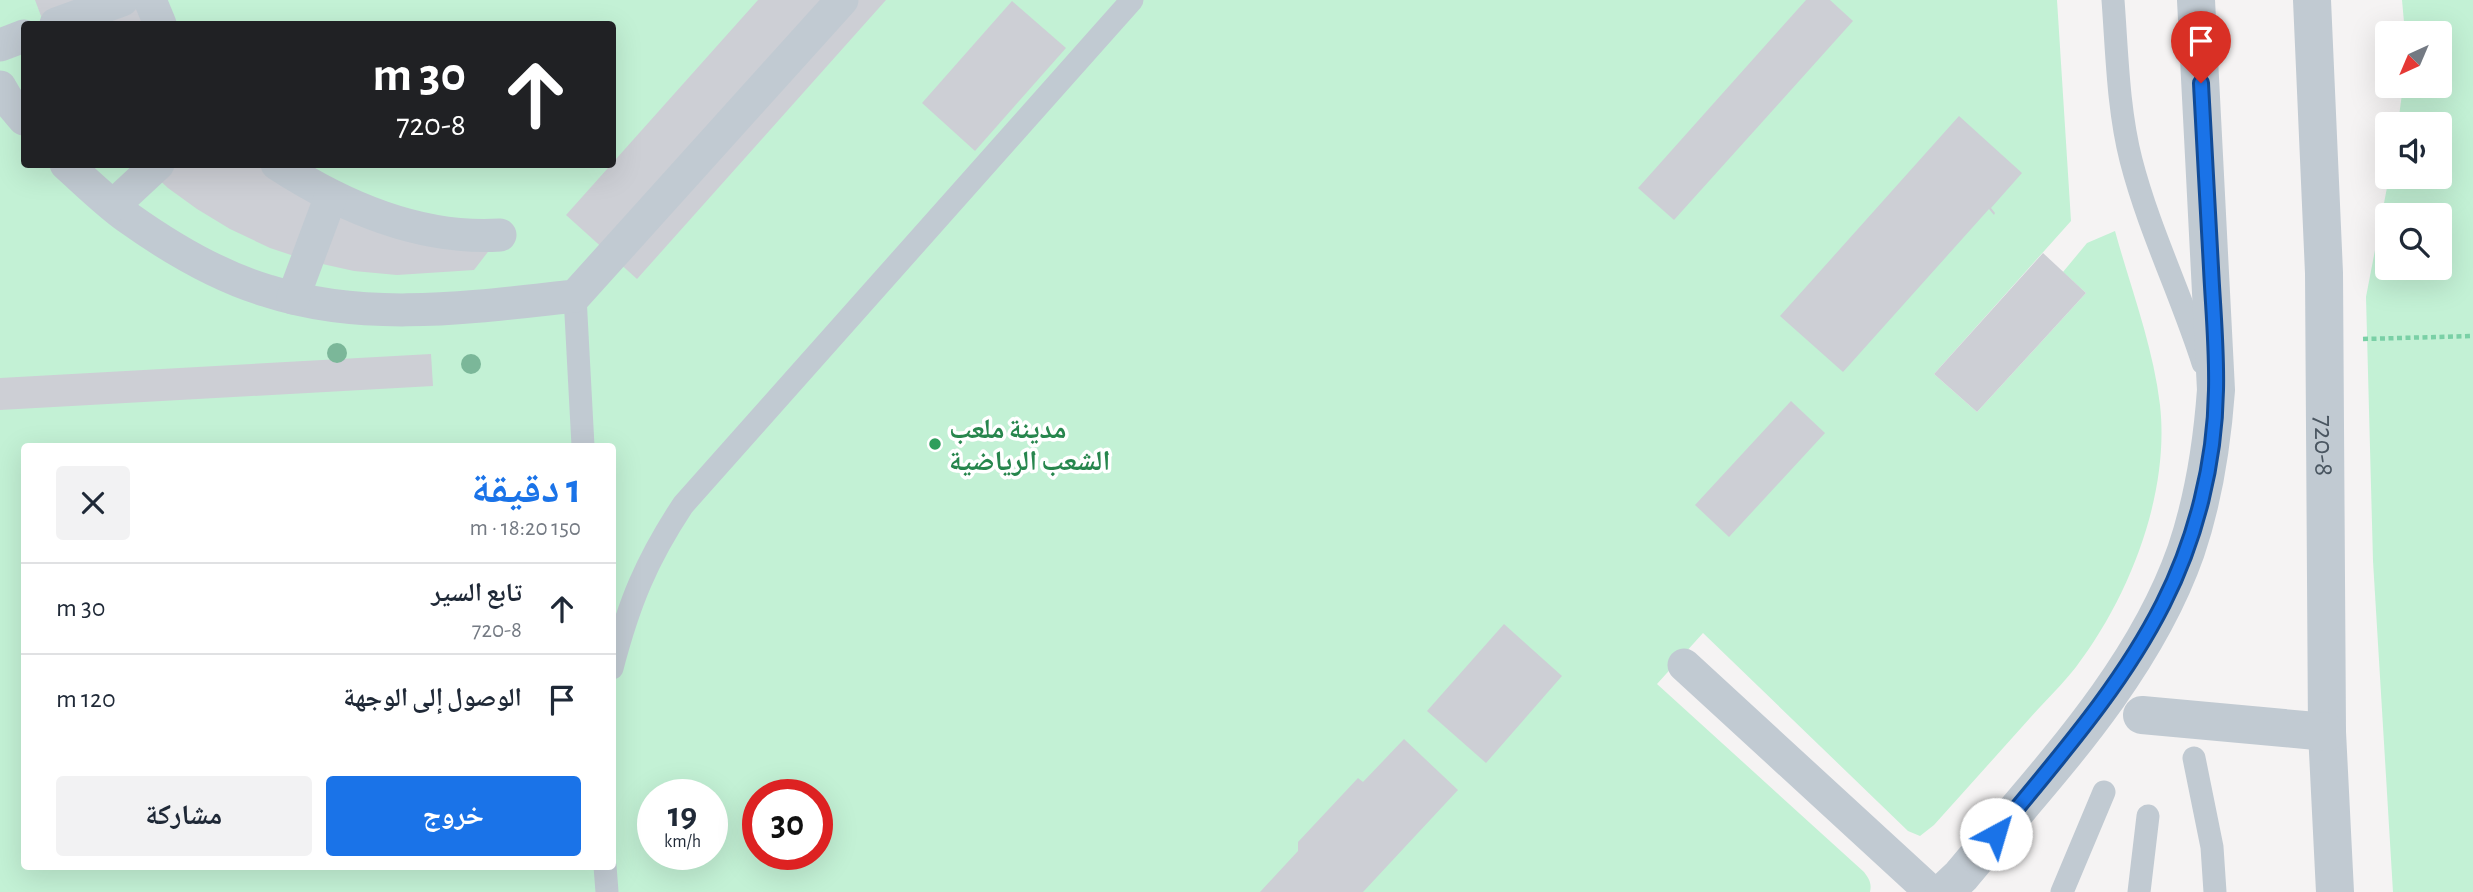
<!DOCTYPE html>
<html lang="ar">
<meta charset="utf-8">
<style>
:root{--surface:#fff;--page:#f2f2f3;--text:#1f2937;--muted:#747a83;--line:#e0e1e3;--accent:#1a73e8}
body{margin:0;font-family:"Alegreya Sans","Noto Naskh Arabic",sans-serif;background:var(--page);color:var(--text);direction:rtl;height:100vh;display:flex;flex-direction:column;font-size:26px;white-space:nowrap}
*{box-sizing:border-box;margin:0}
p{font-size:23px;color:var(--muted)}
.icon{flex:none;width:38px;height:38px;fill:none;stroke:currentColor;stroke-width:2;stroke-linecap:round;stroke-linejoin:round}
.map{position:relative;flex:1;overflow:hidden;direction:ltr}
.panel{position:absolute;left:21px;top:443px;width:595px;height:427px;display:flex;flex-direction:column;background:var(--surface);border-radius:7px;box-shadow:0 7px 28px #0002;direction:rtl}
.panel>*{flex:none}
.top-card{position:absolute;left:21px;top:21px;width:595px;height:147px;border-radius:7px;box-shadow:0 7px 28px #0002;direction:rtl;background:#202124;color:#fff;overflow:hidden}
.needle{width:46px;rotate:224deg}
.controls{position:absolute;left:2375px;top:21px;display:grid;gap:14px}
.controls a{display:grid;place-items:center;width:77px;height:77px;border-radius:7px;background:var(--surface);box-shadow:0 7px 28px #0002;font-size:35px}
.speed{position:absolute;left:637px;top:779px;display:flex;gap:14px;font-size:35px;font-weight:700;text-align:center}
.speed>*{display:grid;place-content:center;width:91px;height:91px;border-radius:50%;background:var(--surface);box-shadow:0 7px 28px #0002;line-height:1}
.speed small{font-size:18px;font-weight:400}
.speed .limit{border:10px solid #d22;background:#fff;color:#111}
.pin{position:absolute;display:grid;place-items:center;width:60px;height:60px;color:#fff;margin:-72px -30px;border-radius:50% 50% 50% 0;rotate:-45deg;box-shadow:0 0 7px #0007}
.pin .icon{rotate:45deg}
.me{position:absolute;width:77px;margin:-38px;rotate:39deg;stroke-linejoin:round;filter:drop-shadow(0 0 5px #0008)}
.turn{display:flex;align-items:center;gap:24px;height:147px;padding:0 35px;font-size:32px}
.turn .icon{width:91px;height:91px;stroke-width:2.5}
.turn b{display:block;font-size:49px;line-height:60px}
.round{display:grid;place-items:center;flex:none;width:74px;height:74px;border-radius:7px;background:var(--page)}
.head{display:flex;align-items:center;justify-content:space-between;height:119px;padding:0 35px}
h1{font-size:42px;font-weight:700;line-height:52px;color:var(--accent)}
.cta{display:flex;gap:14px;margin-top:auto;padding:14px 35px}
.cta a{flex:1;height:80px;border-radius:7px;background:var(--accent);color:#fff;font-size:28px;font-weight:700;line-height:80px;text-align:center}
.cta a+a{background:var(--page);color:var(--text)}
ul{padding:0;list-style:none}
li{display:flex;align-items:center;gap:21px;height:91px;padding:0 35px;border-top:2px solid var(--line)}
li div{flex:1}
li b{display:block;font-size:26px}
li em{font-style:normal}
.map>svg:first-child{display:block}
</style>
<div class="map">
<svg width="2473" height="892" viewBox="0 0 2473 892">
<rect width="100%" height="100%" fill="#f5f3f3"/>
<g fill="#c3f1d5" fill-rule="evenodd">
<path d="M 0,0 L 2057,0 L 2071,221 L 1934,374 L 1977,412 L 2086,293 L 2063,272 L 2087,243 L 2115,231 C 2131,289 2153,346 2160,405 C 2170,495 2129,597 2076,667 C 2062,685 2045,701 2030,718 C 1998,754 1966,789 1934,825 L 1920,836 L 1908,831 L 1703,633 L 1657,684 L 1864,872 C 1869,879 1872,883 1870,892 L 0,892 ZM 24,24 L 612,24 L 612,164 L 24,164 ZM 24,446 L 612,446 L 612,866 L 24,866 ZM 653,794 L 712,794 L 712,854 L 653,854 ZM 758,794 L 817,794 L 817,854 L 758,854 Z"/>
<path d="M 2402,0 L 2473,0 L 2473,892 L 2393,892 L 2373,561 L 2366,297 L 2389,177 L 2440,177 L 2440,124 L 2398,124 L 2403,86 L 2440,86 L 2440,33 L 2405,33 ZM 2387,215 L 2440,215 L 2440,268 L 2387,268 Z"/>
</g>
<g fill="#cdcfd5">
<path d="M 35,0 L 154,0 L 165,24 L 44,24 Z"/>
<path d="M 758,0 L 886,0 L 637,279 L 566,215 Z"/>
<path d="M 1806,0 L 1830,0 L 1853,21 L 1674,220 L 1638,188 Z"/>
<path d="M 1012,1 L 1066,48 L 975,151 L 922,103 Z"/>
<path d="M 1959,116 L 2022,173 L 1991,208 L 1995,213 L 1994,215 L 1989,209 L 1843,372 L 1780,316 Z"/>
<path d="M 142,164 L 284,164 L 341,197 L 504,231 L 474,270 L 397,275 L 354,271 L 309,261 L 270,248 L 230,229 L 197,209 L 168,188 Z"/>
<path d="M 2043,253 L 2086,293 L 1977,412 L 1934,374 Z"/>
<path d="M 431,354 L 433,386 L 0,410 L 0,378 Z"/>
<path d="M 1791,401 L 1825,433 L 1729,537 L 1695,505 Z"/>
<path d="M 1504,624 L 1562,676 L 1486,763 L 1427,711 Z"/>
<path d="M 1404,739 L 1458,790 L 1363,892 L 1260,892 L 1298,851 L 1298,842 L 1358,778 L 1363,782 Z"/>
</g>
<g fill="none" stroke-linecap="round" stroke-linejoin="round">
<path stroke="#7ad0a6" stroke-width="4.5" stroke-dasharray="5 3.5" stroke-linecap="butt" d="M 2363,339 L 2473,336"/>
<g stroke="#c1cad2" stroke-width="23">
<path d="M 2113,0 C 2117,53 2118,109 2131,160 C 2149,230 2181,294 2203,363"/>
<path d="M 575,296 L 583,446"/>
<path d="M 612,668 C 629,603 646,561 683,505 L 1132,0"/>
<path d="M 2194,758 L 2212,847 L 2215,892"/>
<path d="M 605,866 L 607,892"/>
<path d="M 2062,892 L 2104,792"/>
<path d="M 2139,892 L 2148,816"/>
</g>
<g stroke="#c1cad2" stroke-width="33">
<path d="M 150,0 L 160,24"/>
<path d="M 56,24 L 122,0"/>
<path d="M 0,45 L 24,36"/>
<path d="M 0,87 L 7,99 L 24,119"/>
<path d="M 66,164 C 86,182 105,201 127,217 C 169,247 217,276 268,291 C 367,323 473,307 575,296 L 842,0"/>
<path d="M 277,164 C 343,207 420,240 500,235"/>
<path d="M 114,205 L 158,164"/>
<path d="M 293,298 L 331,196"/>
<path d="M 1684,665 L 1931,892"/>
</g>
<g stroke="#c1cad2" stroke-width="38">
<path id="s1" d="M 2312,0 L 2324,273 L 2327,732 L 2335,892"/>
<path d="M 2142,715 L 2327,732"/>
<path d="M 1944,892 L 1961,876 C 2044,776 2142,676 2186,551 C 2204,498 2212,445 2216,390 L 2196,0"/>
</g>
</g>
<g fill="#7bb799">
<circle cx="337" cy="353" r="10"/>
<circle cx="471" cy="364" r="10"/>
</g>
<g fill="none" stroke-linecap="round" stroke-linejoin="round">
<defs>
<path id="route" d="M 1996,834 C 2056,760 2120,689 2163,604 C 2196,539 2215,463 2216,390 C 2217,349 2213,309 2211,268 C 2208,207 2204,145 2201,83"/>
</defs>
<use href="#route" stroke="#114b97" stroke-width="18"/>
<use href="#route" stroke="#1a73e8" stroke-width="12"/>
</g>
<circle fill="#2e9e5b" stroke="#fff" stroke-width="2.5" cx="935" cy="444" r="7"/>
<g text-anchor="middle" stroke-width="7" stroke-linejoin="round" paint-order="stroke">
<g font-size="28" font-weight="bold" fill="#27864d" stroke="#fff" text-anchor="start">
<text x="949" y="438">مدينة ملعب<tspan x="949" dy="32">الشعب الرياضية</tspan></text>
</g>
<g font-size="28" fill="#4a5661" stroke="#fff">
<text dy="10" stroke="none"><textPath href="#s1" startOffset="446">720-8</textPath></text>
</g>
</g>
</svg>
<div class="controls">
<a><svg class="needle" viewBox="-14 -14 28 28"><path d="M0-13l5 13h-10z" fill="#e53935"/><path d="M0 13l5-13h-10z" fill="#747a83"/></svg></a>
<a><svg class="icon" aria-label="sound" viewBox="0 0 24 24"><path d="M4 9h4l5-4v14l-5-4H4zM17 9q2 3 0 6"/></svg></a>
<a><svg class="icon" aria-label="search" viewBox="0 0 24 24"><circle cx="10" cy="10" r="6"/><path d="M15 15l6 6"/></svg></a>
</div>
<div class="speed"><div>19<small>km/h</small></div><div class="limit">30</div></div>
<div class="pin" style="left:2201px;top:83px;background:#d93025"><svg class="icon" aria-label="arrive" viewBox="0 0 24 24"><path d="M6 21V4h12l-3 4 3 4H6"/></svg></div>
<svg class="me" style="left:1996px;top:834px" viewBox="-20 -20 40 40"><circle r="19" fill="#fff"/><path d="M0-13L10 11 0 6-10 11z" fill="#1a73e8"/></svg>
<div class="top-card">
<div class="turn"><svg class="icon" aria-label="ahead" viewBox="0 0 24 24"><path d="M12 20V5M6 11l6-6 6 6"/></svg><div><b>30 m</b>720-8</div></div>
</div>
<section class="panel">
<div class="head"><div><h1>1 دقيقة</h1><p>150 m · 18:20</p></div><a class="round"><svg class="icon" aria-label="close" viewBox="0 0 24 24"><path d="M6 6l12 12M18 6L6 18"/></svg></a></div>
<ul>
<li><svg class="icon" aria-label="ahead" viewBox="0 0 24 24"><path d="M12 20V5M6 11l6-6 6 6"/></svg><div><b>تابع السير</b><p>720-8</p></div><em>30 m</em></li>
<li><svg class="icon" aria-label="arrive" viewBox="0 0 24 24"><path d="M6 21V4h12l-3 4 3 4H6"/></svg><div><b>الوصول إلى الوجهة</b></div><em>120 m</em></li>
</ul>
<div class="cta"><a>خروج</a><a>مشاركة</a></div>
</section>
</div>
